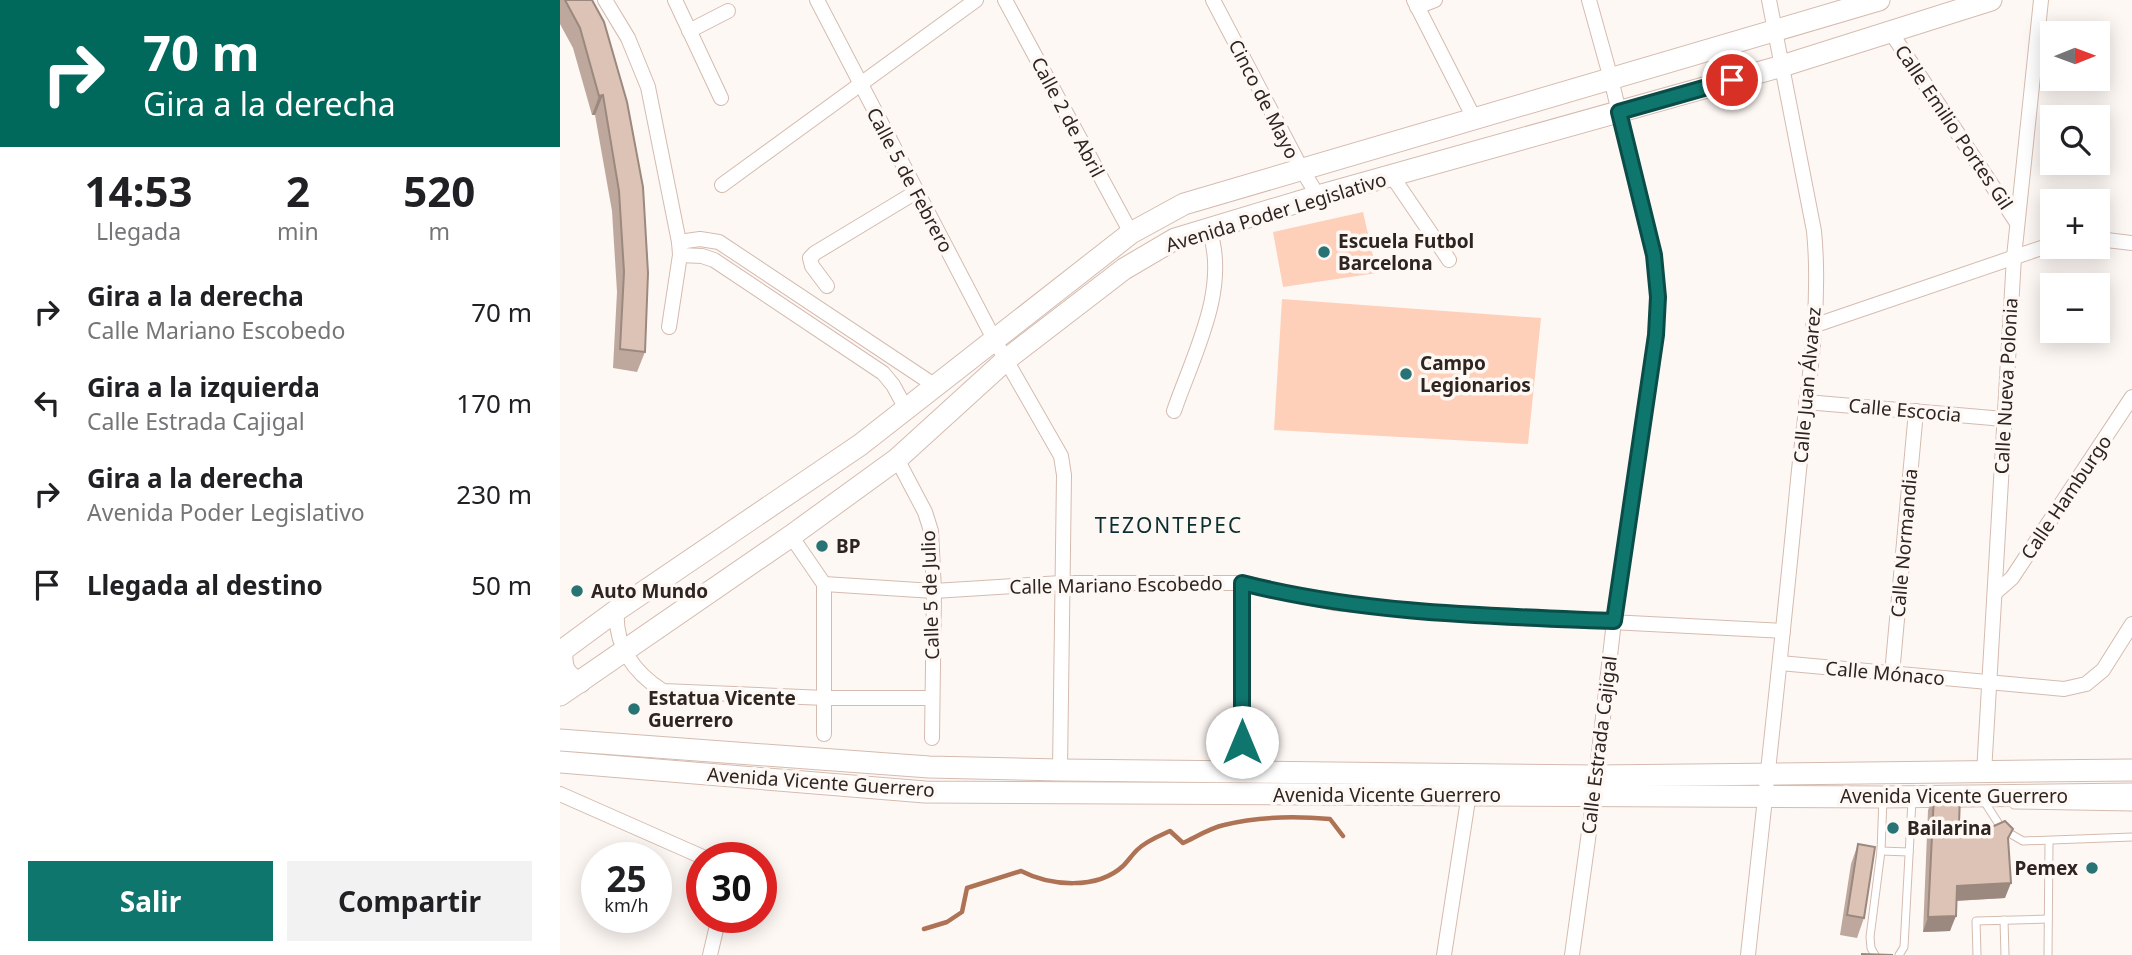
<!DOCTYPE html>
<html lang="es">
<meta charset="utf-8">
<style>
:root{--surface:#fff;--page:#f2f2f2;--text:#202124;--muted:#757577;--accent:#0f766e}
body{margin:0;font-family:"Noto Sans",sans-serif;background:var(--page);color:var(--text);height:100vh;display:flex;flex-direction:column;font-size:26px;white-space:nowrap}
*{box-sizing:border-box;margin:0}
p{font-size:23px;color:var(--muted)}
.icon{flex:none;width:38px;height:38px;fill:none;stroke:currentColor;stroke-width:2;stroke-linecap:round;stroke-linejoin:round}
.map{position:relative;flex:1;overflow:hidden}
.side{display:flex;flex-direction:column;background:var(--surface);width:560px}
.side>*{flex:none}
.banner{background:#00695c;color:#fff;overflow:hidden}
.needle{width:46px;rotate:89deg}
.controls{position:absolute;left:1480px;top:21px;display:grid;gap:14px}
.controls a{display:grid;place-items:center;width:70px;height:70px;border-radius:0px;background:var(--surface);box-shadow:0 4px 18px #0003;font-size:35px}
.speed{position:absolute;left:21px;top:842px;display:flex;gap:14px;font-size:35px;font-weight:700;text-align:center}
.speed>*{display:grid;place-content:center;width:91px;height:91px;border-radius:50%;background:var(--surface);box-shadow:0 4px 18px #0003;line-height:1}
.speed small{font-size:18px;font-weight:400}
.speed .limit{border:10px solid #d22;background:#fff;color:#111}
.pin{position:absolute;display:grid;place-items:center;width:60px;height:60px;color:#fff;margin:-30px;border:4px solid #fff;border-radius:50%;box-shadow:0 2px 7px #0007}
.me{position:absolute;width:77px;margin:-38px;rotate:0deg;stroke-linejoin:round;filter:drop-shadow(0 0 5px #0008)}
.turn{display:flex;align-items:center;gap:24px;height:147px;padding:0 28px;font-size:32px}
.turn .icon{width:91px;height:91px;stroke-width:2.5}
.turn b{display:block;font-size:49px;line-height:60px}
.eta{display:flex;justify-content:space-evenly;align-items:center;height:119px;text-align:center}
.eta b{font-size:42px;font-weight:700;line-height:49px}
.button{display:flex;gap:14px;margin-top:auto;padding:14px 28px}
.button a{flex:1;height:80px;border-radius:0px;background:var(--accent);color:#fff;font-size:28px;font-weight:700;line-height:80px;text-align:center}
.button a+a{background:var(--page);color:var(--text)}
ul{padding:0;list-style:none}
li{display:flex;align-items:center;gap:21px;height:91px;padding:0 28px}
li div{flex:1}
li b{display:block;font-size:26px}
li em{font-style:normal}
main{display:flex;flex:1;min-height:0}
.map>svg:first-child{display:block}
</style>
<main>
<section class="side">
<div class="banner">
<div class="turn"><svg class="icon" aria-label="right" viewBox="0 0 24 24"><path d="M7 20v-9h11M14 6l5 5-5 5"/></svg><div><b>70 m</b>Gira a la derecha</div></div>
</div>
<div class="eta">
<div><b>14:53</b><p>Llegada</p></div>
<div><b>2</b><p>min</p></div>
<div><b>520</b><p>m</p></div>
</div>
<ul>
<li><svg class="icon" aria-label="right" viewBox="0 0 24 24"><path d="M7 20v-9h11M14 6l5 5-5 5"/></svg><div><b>Gira a la derecha</b><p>Calle Mariano Escobedo</p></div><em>70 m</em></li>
<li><svg class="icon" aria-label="left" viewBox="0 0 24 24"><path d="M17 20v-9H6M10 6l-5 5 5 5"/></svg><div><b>Gira a la izquierda</b><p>Calle Estrada Cajigal</p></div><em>170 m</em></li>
<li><svg class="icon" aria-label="right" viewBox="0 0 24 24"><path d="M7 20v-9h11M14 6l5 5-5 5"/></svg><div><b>Gira a la derecha</b><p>Avenida Poder Legislativo</p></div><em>230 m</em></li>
<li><svg class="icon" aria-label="arrive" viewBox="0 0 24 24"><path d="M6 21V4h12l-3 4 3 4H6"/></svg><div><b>Llegada al destino</b></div><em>50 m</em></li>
</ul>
<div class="button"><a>Salir</a><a>Compartir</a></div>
</section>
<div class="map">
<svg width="1572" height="955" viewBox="0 0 1572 955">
<rect width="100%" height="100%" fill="#fef8f5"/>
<g fill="#fed0ba">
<path d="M 803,212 L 817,273 L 723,287 L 713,232 Z"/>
<path d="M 722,299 L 981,318 L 968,444 L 714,430 Z"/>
</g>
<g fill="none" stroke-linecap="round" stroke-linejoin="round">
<path stroke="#ae7254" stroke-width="4.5" d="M 364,929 L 387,922 L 402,912 L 407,888 L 461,871 C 490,886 537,890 563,866 C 568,861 572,855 577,850 C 586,841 599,836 610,831 L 623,843 C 636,837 650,828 664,825 C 699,816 734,816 770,819 L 783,836"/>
<defs>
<g id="service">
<path d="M 1424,801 L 1442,829 L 1463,841 L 1572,837"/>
<path d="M 1454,805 L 1572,807"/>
<path d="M 1321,851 L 1349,852"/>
<path d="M 1444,920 L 1445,955"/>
<path d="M 1315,955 L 1311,948 L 1310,937 L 1321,851 L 1323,798"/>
<path d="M 1339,955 L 1344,947 L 1352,800"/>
<path d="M 1417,955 L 1416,921 L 1488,919"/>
<path d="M 1488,955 L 1489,842"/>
</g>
<g id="minor">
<path d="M 45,0 L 68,38 L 88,87 L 119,242 L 120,255 L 109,327"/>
<path d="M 115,0 L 161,98"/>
<path d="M 257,0 L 434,339 L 501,456 L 504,475 L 500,770"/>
<path d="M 445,0 L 571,233"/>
<path d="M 653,0 L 741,168 L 758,196"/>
<path d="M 854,0 L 914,118"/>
<path d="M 857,7 L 875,0"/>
<path d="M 129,31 L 168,11"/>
<path d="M 1330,31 L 1457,223"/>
<path d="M 832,176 L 889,260"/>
<path d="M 162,185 L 416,0"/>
<path d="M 1538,239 L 1572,243"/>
<path d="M 119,242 L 140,239 L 159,242 L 374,385"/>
<path d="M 120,255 L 142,256 L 154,260 L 323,373 L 333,385 L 345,407"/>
<path d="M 267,286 L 252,266 L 250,258 L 255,253 L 356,192"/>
<path d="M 1253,326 L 1493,244"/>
<path d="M 1246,402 L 1444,419"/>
<path d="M 614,411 C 633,355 670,289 649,229"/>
<path d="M 337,459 L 365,512 L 371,531 L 374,591 L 372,738"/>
<path d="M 231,536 L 264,584 L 264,734"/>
<path d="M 682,583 L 682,742"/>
<path d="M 264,584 L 374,591 L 502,583 L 682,583 L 774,603 L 898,614 L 1223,631"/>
<path d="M 1436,592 L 1452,578 L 1572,397"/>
<path d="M 57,610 C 54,645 74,673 103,691 L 265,698 L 372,698"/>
<path d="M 1220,663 L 1504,689 L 1526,684 L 1543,670 L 1572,624"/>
<path d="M 1332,674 L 1356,411"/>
<path d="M 1424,773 L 1454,257 L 1481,0"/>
<path d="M 0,794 L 145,858"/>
<path d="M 150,955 L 159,917"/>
<path d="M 884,955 L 910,787"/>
<path d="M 1012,955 L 1034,796 L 1054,621 L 1096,335 L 1098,297 L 1094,255 L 1051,79 L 1029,0"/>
<path d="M 1188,955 C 1205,797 1223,638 1238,480 C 1246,399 1262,312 1254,231 L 1209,0"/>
</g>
<g id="secondary">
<path d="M 2,650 C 1,667 4,677 20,682"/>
<path d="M 0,652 L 57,610 L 300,445 L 571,233 L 624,204 L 1319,0"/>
<path d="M 0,695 L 231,536 L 337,459 L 447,359 L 564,269 L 615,239 L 758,196 L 1222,66 L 1431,0"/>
<path d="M 0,740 L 369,767 L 500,770 L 1036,776 L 1572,770"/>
<path d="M 0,762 L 365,792 L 1323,797 L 1572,794"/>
</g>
</defs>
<use href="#service" stroke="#d5bbaf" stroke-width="9"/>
<use href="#minor" stroke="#d5bbaf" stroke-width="16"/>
<use href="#secondary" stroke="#d5bbaf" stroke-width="23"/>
<use href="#service" stroke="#fff" stroke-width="7"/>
<use href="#minor" stroke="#fff" stroke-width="14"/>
<use href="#secondary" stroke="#fff" stroke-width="21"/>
</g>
<g fill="#bea89d">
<path d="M 0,0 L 32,0 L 85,352 L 77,372 L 53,368 L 57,292 L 52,211 L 35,115 L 32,115 L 13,48 L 0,24 Z"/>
<path d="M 1374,795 L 1399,826 L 1449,842 L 1445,898 L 1396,901 L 1390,931 L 1363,932 L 1368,810 Z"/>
<path d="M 1298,844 L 1304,918 L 1297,938 L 1280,935 L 1291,864 Z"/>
</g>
<g fill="#9b887f">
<path d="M 43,95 L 35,115 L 32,115 L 39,96 Z"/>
<path d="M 1451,883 L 1445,898 L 1391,901 L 1397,886 Z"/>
<path d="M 1396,916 L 1390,931 L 1363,932 L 1368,917 Z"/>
</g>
<g fill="#ddc3b6" stroke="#9b887f" stroke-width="2">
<path d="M 5,0 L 32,0 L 44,22 L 67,102 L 83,187 L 88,273 L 85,352 L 60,349 L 64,272 L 59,191 L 43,95 L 39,96 L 20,28 Z"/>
<path d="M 1400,794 L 1399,826 L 1434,826 L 1445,821 L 1453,829 L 1448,838 L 1451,883 L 1397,886 L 1396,916 L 1368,917 L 1374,795 Z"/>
<path d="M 1298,844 L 1315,847 L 1304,918 L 1287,915 Z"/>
<path d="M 1302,954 L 1333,955 L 1302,955 Z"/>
</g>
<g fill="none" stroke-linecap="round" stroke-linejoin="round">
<defs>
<path id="route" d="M 682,742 L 682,583 C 804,614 929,616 1054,621 L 1096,335 L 1098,297 L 1094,255 L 1059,112 L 1172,80"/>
</defs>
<use href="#route" stroke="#0a4d48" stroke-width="18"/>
<use href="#route" stroke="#0f766e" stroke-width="12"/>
</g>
<g fill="#287374" stroke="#fef8f5" stroke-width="2.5">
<circle cx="764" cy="252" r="7"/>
<circle cx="846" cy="374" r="7"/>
<circle cx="262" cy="546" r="7"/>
<circle cx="17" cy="591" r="7"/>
<circle cx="74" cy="709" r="7"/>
<circle cx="1333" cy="828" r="7"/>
<circle cx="1532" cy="868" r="7"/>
</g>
<g text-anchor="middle" stroke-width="7" stroke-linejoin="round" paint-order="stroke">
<g font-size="19" fill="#2e2420" stroke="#fef8f5">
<text transform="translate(704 99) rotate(63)" y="7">Cinco de Mayo</text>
<text transform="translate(508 117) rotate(62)" y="7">Calle 2 de Abril</text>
<text transform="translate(1394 127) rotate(56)" y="7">Calle Emilio Portes Gil</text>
<text transform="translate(350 180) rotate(62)" y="7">Calle 5 de Febrero</text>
<text transform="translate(716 212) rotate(-17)" y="7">Avenida Poder Legislativo</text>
<text transform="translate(1247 385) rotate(-85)" y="7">Calle Juan Álvarez</text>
<text transform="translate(1446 386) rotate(-87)" y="7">Calle Nueva Polonia</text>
<text transform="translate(1345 410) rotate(5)" y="7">Calle Escocia</text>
<text transform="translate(1506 497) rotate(-56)" y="7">Calle Hamburgo</text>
<text transform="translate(1344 543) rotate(-85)" y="7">Calle Normandia</text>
<text transform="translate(556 585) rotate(-1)" y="7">Calle Mariano Escobedo</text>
<text transform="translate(370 595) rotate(-92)" y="7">Calle 5 de Julio</text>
<text transform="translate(1325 673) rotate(5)" y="7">Calle Mónaco</text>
<text transform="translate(1039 745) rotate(-83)" y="7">Calle Estrada Cajigal</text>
<text transform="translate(261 782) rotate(4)" y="7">Avenida Vicente Guerrero</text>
<text x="827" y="802">Avenida Vicente Guerrero</text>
<text x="1394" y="803">Avenida Vicente Guerrero</text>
</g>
<g font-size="19" font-weight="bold" fill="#2e2420" stroke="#fef8f5" text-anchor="start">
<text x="778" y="248">Escuela Futbol<tspan x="778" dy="22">Barcelona</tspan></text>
<text x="860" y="370">Campo<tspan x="860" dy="22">Legionarios</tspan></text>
<text x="276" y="553">BP</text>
<text x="31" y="598">Auto Mundo</text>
<text x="88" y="705">Estatua Vicente<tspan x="88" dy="22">Guerrero</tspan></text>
<text x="1347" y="835">Bailarina</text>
<text x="1518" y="875" text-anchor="end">Pemex</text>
</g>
<g font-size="21" letter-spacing="2" fill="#0b2f30" stroke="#fef8f5">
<text x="609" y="533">TEZONTEPEC</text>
</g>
</g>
</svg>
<div class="controls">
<a><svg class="needle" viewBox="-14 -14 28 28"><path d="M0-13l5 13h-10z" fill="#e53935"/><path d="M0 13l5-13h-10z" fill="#757577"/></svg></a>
<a><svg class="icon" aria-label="search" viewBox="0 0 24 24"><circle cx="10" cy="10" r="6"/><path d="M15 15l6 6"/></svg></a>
<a>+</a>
<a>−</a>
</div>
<div class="speed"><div>25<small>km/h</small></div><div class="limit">30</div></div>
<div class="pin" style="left:1172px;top:80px;background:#d93025"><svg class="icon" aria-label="arrive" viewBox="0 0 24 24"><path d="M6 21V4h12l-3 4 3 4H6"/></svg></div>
<svg class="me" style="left:682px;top:742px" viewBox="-20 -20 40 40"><circle r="19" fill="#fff"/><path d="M0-13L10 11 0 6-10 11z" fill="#0f766e"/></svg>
</div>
</main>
